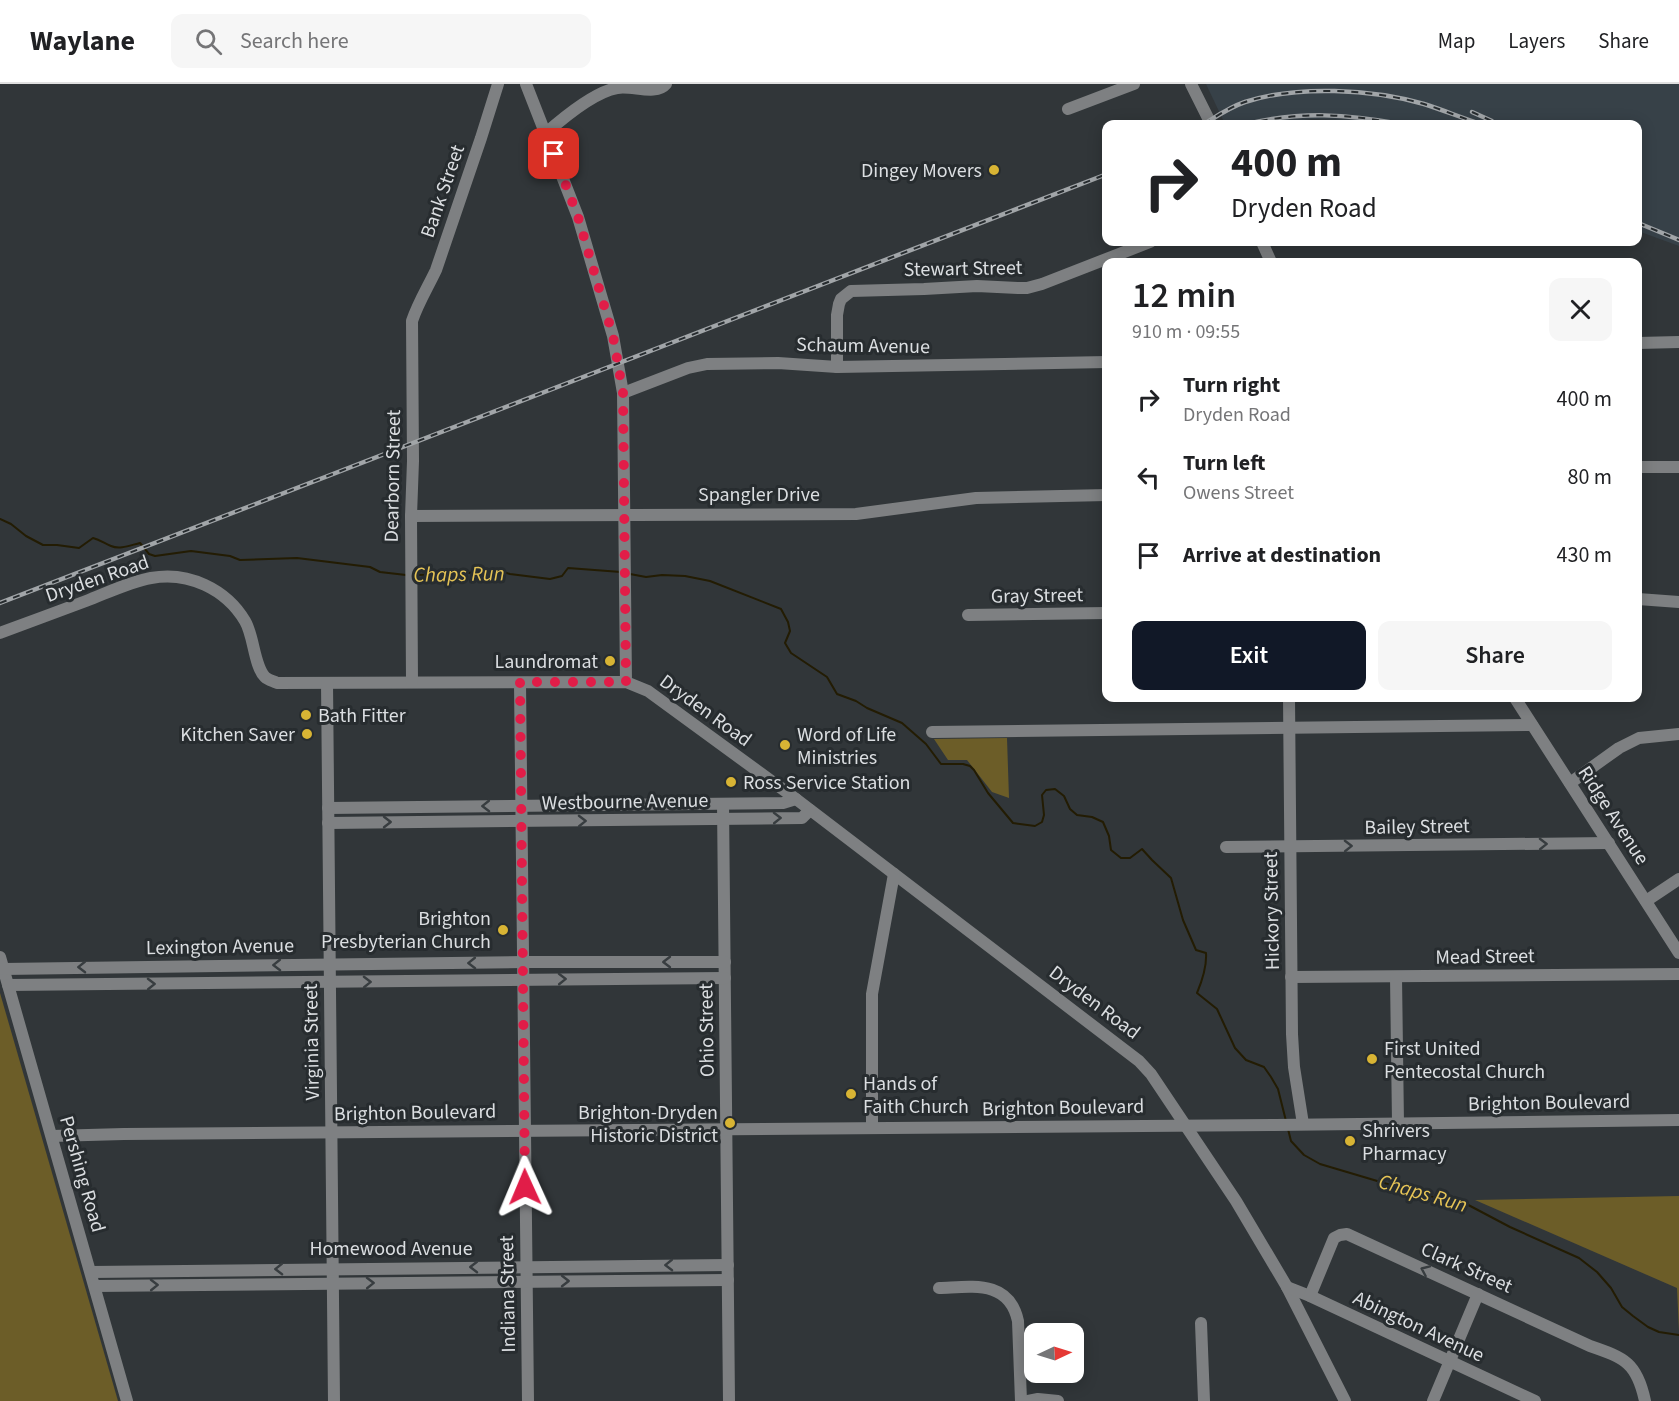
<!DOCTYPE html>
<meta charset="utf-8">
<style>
:root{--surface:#fff;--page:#f6f6f6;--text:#202124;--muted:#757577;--line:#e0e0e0;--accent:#111827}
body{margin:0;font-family:"Source Sans 3",sans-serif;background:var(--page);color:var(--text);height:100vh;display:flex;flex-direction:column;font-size:22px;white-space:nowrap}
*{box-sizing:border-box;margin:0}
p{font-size:20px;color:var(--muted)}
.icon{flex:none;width:33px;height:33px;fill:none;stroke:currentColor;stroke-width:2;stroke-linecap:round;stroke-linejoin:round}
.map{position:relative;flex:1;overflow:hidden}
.drawer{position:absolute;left:1102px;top:174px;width:540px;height:444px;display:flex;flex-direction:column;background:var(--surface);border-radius:12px;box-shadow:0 3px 15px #0003}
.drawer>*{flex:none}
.top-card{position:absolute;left:1102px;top:36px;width:540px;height:126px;border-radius:12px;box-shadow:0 3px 15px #0003;background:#fff;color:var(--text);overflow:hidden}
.needle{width:39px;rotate:86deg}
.fabs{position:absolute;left:1024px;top:1239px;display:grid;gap:12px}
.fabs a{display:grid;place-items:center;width:60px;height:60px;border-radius:12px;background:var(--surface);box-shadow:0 3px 15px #0003;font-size:30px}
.pin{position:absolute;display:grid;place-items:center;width:51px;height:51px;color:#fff;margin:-26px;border-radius:12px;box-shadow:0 3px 9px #0006}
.me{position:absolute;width:66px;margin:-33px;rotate:359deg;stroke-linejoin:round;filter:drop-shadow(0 0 4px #0008)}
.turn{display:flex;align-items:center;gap:21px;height:126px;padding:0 30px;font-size:27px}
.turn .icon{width:78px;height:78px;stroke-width:2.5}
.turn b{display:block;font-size:42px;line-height:51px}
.round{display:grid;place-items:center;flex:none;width:63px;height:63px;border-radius:12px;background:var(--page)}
.overview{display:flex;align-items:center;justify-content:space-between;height:102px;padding:0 30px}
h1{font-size:36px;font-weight:600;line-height:45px}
.button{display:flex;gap:12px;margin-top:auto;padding:12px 30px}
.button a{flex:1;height:69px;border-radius:12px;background:var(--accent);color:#fff;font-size:24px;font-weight:600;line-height:69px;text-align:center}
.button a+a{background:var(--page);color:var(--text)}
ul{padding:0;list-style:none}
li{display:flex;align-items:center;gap:18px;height:78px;padding:0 30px}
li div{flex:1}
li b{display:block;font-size:22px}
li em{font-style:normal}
header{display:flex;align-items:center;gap:36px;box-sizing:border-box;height:84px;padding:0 30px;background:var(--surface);border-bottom:2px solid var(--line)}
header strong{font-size:28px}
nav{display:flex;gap:33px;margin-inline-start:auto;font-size:21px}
.search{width:420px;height:54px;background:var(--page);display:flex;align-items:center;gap:15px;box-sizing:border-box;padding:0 21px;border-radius:12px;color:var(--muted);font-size:22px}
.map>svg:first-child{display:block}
</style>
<header>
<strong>Waylane</strong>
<div class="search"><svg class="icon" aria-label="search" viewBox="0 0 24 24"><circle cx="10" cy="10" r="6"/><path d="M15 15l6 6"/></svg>Search here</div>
<nav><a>Map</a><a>Layers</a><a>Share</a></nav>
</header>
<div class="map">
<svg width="1679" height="1317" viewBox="0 0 1679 1317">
<rect width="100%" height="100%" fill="#313639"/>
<path fill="#374148" d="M 1206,0 L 1679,0 L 1679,162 L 1638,147 L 1638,40 L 1372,40 L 1346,36 L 1312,35 L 1269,40 L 1225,40 Z"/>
<g fill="#6c5d28">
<path d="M 1007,654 L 1009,714 L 992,708 L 967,676 L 948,676 L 934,655 Z"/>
<path d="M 0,909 L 118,1317 L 0,1317 Z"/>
<path d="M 1679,1112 L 1679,1247 L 1677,1204 L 1475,1116 Z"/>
</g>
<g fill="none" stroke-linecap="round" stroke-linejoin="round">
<g stroke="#231c03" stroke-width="2">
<path d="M 0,435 L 11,440 L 26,452 L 43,461 L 57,461 L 79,464 L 93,454 C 100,456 104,459 111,462 C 120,466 131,461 140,459 L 149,470 L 155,472 L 191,467 L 230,472 L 240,476 L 297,474 L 370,483 L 380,488 L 406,491"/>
<path d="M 630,490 L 646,493 L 662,491 L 685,492 L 710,497 L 781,525 L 788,538 L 790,547 L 785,559 L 791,569 L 827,593 L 837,610 L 856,617 L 867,624 L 902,639 L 926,660 L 941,680 L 963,680 L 970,682 L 974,686 L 988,709 L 1013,739 L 1035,742 L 1042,738 L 1044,731 L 1042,711 L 1046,706 L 1055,705 L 1064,712 L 1070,725 L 1077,731 L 1092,733 L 1103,738 L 1109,752 L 1111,766 L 1121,774 L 1130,774 L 1142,765 L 1152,776 L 1171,794 L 1183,836 L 1196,866 L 1206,869 C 1207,883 1202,897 1197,909 L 1217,925 L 1235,964 L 1246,976 L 1264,983 L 1271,993 L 1278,1005 L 1286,1037"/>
<path d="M 414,491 L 457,490 L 497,486 L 510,490 L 550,495 L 562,492 L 568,484 L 621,488"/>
<path d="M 1288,1045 L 1291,1057 L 1304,1071 L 1320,1080 L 1421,1110 L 1438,1114 L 1457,1115 L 1510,1143 L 1579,1174 L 1597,1188 L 1611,1204 L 1622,1223 L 1633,1232 L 1648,1243 L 1659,1248 L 1679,1251"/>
</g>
<g stroke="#7e8082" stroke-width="12">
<path d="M 526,0 L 578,133 L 613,252 L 623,309 L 626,598"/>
<path d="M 1191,0 L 1211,40"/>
<path d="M 1068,25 L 1134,0"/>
<path d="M 546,49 C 563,34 594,8 617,4 C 632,1 656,12 666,0"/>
<path d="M 1262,158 L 1271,178"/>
<path d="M 1638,259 L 1679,258"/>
<path d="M 837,283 L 837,231 L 839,220 L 841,215 L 851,207 L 924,205 L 977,202 L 1018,204 L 1027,204 L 1042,200 L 1150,158"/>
<path d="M 623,309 L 688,284 L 707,280 L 778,279 L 837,283 L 1107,278"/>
<path d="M 1638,383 L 1679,383"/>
<path d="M 411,432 L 856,430 L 976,414 L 1107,411"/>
<path d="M 1638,515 L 1679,518"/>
<path d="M 968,531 L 1107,529"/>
<path d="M 0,549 C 29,538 57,528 86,517 C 107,509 129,498 151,494 C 188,487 226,505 245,537 C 254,552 254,582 265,593 C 268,596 273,597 277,599 L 626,598 L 648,607 L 796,715 L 1139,977 L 1151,990 L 1236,1117 L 1287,1203 L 1345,1317"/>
<path d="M 412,598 L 411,432 L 413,377 L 412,237 C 418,219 428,203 436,186 L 481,54 L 498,0"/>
<path d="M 327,599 L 334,1317"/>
<path d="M 520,599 L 528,1317"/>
<path d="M 1289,614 L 1292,950 L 1294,983 L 1303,1040"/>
<path d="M 1515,614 L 1679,869"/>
<path d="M 932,648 L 1532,641"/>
<path d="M 1570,699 L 1619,664 L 1639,654 L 1679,650"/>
<path d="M 723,720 L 729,1317"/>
<path d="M 328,724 L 783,719 L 796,715"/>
<path d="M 328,739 L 802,734 L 810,726"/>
<path d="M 1226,763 L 1609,759"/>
<path d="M 1646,817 L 1679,795"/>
<path d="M 0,873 L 127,1317"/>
<path d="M 3,885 L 523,878 L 725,878"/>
<path d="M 1291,893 L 1679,890"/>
<path d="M 1396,893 L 1398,1039"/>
<path d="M 8,901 L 725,894"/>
<path d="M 872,1044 L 872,910 L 894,790"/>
<path d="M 52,1052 L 124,1050 L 1275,1041 L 1679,1036"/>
<path d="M 91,1188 L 728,1181"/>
<path d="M 95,1202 L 728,1196"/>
<path d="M 1287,1203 L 1310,1212 L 1535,1317"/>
<path d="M 939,1204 C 971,1203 1009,1195 1018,1237 L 1021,1317"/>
<path d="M 1310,1212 L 1334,1154 L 1340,1151 L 1347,1150 L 1590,1262 C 1625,1274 1637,1279 1645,1317"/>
<path d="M 1201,1239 L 1204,1317"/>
<path d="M 1028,1317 L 1038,1315 L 1058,1317"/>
<path d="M 1433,1317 L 1478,1210"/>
</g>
<defs>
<g id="rail">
<path d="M 1472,28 L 1492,37"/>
<path d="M 1204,40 C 1217,32 1230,23 1245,18 C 1297,1 1372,5 1424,20 C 1443,26 1462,34 1481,40"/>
<path d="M 1247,40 C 1301,27 1347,30 1401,40"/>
<path d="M 1638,139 L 1679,156"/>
<path d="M 0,519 L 1107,90"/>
</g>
</defs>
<use href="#rail" stroke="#a1a5a8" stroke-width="4.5"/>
<use href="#rail" stroke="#272c2f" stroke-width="2" stroke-dasharray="7" stroke-linecap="butt"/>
</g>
<defs><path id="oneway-chevron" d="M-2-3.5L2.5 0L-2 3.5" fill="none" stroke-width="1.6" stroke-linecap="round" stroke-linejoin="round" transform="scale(1.5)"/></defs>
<g stroke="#383d40">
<use href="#oneway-chevron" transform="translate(486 722) rotate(179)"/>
<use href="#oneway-chevron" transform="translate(777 734) rotate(-1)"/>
<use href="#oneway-chevron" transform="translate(582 737) rotate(-1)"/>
<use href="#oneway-chevron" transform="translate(387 738)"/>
<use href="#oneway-chevron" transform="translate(1543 760) rotate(-1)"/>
<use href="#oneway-chevron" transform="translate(1348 762) rotate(-1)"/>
<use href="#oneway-chevron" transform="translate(667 878) rotate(180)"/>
<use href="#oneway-chevron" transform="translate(472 879) rotate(179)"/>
<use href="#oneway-chevron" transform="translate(277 881) rotate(179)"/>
<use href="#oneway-chevron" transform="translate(82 883) rotate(179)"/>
<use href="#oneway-chevron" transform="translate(562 895) rotate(-1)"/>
<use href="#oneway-chevron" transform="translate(367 898) rotate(-1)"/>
<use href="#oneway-chevron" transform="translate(151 900) rotate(-1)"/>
<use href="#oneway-chevron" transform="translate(669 1181) rotate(179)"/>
<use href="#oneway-chevron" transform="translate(474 1183) rotate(180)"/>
<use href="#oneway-chevron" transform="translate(279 1185) rotate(179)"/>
<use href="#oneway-chevron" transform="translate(1425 1186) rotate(-156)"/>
<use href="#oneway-chevron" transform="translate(565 1197)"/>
<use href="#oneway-chevron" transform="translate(370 1199) rotate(-1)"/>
<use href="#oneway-chevron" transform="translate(154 1201) rotate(-1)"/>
</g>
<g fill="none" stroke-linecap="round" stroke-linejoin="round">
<path stroke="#e11d48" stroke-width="10" stroke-dasharray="0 18" d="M 525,1103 L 520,598 L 626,598 L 623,309 L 613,252 L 578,133 L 554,70"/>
</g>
<g fill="#d8b434" stroke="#272c2f" stroke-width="2">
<circle cx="994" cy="86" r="6"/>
<circle cx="610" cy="577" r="6"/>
<circle cx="306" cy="631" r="6"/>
<circle cx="307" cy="650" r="6"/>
<circle cx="785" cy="661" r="6"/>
<circle cx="731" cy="698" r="6"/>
<circle cx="503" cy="846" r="6"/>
<circle cx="1372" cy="975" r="6"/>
<circle cx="851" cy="1010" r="6"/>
<circle cx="730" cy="1039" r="6"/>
<circle cx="1350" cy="1057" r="6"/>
</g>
<g text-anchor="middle" stroke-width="6" stroke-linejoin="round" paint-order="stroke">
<g font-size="20" fill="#dbdee1" stroke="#272c2f" text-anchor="start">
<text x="982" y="93" text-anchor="end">Dingey Movers</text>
<text x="598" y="584" text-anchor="end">Laundromat</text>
<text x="318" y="638">Bath Fitter</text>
<text x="295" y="657" text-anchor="end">Kitchen Saver</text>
<text x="797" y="657">Word of Life<tspan x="797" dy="23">Ministries</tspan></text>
<text x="743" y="705">Ross Service Station</text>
<text x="491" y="841" text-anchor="end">Brighton<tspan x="491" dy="23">Presbyterian Church</tspan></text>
<text x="1384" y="971">First United<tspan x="1384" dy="23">Pentecostal Church</tspan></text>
<text x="863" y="1006">Hands of<tspan x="863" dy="23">Faith Church</tspan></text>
<text x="718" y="1035" text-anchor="end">Brighton-Dryden<tspan x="718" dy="23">Historic District</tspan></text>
<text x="1362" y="1053">Shrivers<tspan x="1362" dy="23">Pharmacy</tspan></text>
</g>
<g font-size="20" fill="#dbdee1" stroke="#272c2f">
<text transform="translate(442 107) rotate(-71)" y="7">Bank Street</text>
<text transform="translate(963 184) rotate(-1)" y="7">Stewart Street</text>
<text transform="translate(863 261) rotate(1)" y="7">Schaum Avenue</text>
<text transform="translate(392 392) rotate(-89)" y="7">Dearborn Street</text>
<text x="759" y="417">Spangler Drive</text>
<text transform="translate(97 494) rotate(-19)" y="7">Dryden Road</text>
<text transform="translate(1037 511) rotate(-1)" y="7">Gray Street</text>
<text transform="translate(706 626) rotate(36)" y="7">Dryden Road</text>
<text transform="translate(625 717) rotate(-1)" y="7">Westbourne Avenue</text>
<text transform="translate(1614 731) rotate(57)" y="7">Ridge Avenue</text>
<text transform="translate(1417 742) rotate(-1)" y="7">Bailey Street</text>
<text transform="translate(1271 827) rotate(-91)" y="7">Hickory Street</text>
<text transform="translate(220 862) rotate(-1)" y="7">Lexington Avenue</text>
<text transform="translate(1485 872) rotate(-1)" y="7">Mead Street</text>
<text transform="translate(1095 918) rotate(37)" y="7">Dryden Road</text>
<text transform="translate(706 946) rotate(-91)" y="7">Ohio Street</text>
<text transform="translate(311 958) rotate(-91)" y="7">Virginia Street</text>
<text transform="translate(1549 1018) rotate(-1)" y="7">Brighton Boulevard</text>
<text transform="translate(1063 1023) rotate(-1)" y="7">Brighton Boulevard</text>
<text transform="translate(415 1028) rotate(-1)" y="7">Brighton Boulevard</text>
<text transform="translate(83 1090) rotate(74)" y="7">Pershing Road</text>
<text x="391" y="1171">Homewood Avenue</text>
<text transform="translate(1467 1183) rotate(24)" y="7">Clark Street</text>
<text transform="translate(507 1210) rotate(-91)" y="7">Indiana Street</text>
<text transform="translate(1419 1242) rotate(25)" y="7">Abington Avenue</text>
</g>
<g font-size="21" font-style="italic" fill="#e6c456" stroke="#272c2f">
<text transform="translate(459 490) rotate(-1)" y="7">Chaps Run</text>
<text transform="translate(1423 1109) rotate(16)" y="7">Chaps Run</text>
</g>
</g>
</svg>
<div class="fabs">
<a><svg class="needle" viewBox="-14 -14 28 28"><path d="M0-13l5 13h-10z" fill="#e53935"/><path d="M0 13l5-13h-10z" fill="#757577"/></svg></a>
</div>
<div class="pin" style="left:554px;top:70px;background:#d93025"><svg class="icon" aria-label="arrive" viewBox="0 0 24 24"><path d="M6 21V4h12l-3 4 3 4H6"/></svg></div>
<svg class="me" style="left:525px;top:1103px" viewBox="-20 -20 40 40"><path d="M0-17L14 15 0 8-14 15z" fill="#e11d48" stroke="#fff" stroke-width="4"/></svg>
<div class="top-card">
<div class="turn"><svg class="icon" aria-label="right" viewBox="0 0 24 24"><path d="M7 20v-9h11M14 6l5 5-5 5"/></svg><div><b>400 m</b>Dryden Road</div></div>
</div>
<section class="drawer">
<div class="overview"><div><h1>12 min</h1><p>910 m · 09:55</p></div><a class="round"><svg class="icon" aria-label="close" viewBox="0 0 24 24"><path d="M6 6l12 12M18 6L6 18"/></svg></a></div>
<ul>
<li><svg class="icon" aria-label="right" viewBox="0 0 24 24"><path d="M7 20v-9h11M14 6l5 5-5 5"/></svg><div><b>Turn right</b><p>Dryden Road</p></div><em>400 m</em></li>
<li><svg class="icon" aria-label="left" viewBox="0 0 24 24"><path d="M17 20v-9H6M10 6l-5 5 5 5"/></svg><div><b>Turn left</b><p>Owens Street</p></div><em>80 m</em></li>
<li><svg class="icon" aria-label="arrive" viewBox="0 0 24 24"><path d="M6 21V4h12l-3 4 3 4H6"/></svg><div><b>Arrive at destination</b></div><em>430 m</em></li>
</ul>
<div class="button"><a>Exit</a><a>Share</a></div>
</section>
</div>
